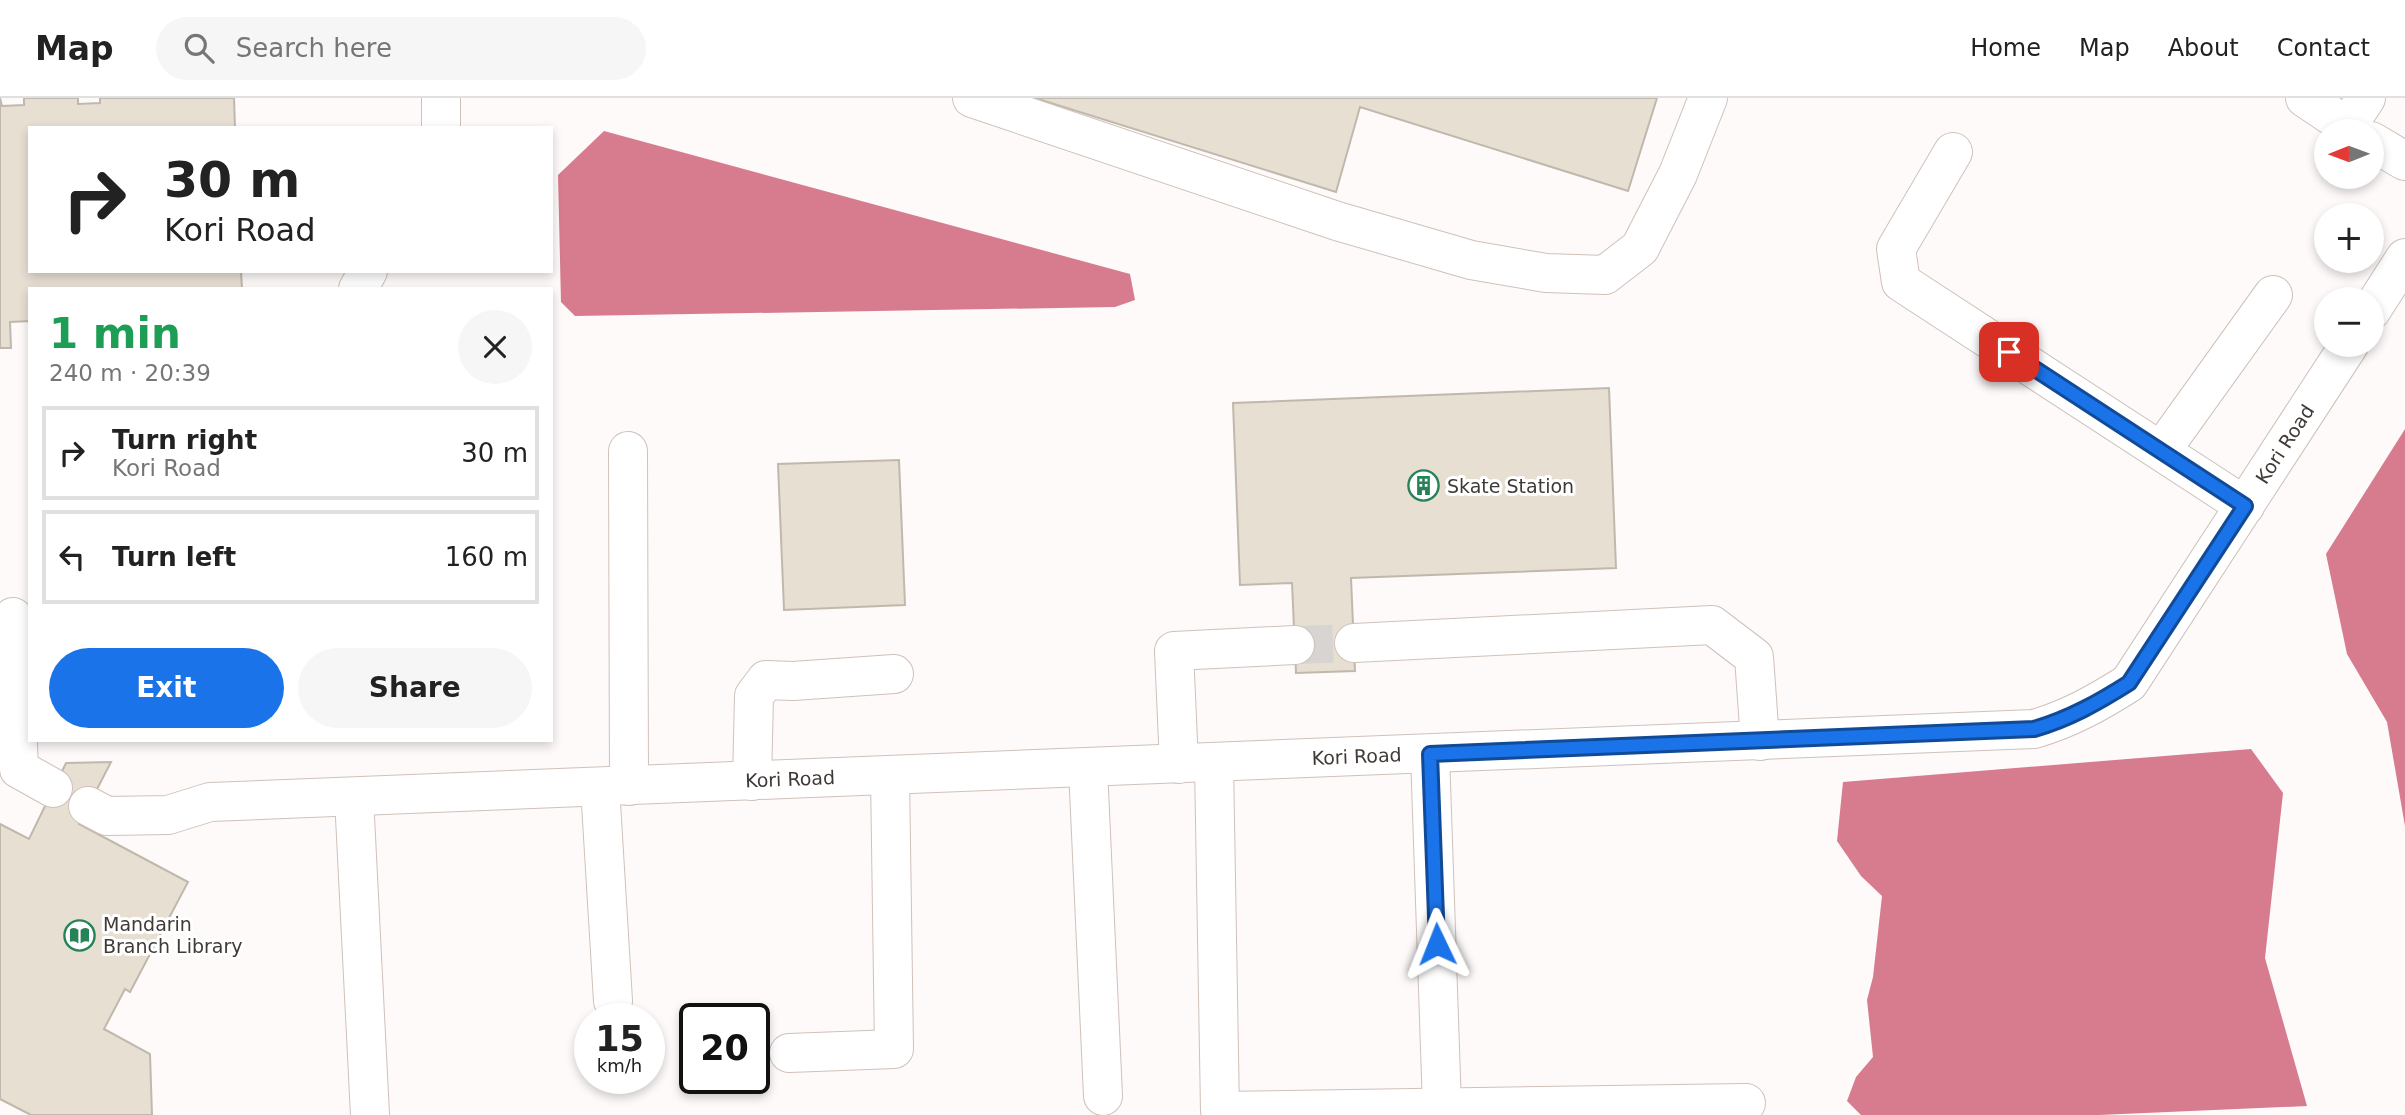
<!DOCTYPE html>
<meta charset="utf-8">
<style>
:root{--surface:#fff;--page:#f6f6f6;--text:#222;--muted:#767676;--line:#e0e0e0;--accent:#1a73e8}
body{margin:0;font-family:"DejaVu Sans",sans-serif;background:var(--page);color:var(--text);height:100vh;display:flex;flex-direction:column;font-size:26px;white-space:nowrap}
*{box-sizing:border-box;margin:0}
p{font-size:23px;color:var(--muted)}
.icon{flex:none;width:38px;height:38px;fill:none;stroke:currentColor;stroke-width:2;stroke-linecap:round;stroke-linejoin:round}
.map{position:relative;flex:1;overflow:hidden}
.side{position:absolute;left:28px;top:189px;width:525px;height:455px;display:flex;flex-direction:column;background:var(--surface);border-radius:0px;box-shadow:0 4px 10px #0003}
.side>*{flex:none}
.banner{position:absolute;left:28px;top:28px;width:525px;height:147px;border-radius:0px;box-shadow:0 4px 10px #0003;background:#fff;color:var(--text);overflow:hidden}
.needle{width:46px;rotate:269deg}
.tools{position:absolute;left:2314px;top:21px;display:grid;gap:14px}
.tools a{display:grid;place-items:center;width:70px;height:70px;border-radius:50%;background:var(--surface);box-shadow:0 4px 10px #0003;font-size:35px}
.speed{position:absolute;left:574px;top:905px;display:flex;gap:14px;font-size:35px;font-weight:700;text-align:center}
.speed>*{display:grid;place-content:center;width:91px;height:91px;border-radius:50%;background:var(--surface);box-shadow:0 4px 10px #0003;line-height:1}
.speed small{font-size:18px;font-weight:400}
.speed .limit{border:4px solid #111;border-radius:10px;background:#fff;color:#111}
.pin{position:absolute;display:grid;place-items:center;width:60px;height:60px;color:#fff;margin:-30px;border-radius:14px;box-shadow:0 4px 10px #0006}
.me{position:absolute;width:77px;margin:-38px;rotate:358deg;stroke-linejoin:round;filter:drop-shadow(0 0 5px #0008)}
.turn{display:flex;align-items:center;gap:24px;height:147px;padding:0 21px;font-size:32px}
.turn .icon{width:91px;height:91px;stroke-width:2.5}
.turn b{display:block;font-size:49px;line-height:60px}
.round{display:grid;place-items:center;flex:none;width:74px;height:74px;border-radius:37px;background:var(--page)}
.summary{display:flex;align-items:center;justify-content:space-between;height:119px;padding:0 21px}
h1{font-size:42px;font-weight:600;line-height:52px;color:#1e9e55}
.button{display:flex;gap:14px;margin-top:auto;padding:14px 21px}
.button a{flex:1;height:80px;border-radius:42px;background:var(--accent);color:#fff;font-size:28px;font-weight:600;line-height:80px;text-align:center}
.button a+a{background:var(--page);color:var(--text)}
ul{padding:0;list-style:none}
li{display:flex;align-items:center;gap:21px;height:94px;margin:0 14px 10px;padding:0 7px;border:4px solid var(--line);border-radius:0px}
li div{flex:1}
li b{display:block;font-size:26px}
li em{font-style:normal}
header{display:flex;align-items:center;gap:42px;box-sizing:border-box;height:98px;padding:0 35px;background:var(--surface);border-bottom:2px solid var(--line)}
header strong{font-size:33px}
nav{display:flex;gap:38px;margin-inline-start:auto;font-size:24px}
.search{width:490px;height:63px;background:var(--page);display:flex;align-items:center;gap:18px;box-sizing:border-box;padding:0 24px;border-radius:38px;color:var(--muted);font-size:26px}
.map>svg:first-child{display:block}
</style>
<header>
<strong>Map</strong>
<div class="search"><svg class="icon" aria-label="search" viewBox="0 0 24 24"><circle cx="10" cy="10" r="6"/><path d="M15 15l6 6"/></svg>Search here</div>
<nav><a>Home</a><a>Map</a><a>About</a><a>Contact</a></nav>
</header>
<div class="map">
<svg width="2405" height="1017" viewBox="0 0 2405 1017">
<rect width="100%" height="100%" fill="#fdfaf9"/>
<g fill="#d77b8f">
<path d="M 604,33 L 1130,176 L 1135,202 L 1115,209 L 575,218 L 561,204 L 558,77 Z"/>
<path d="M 2405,331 L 2405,728 L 2387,624 L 2347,556 L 2326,456 Z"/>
<path d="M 2251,651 L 2283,695 L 2265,860 L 2307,1008 L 2099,1017 L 1861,1017 L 1847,1003 L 1856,979 L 1873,959 L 1867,902 L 1873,879 L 1882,798 L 1861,778 L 1837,743 L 1843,684 Z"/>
</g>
<g fill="#e8dfd3" stroke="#c1b8ad" stroke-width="2">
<path d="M 0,0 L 2,8 L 24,7 L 24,0 L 78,0 L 78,6 L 100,5 L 100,0 L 234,0 L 235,30 L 30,30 L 30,173 L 241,173 L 242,191 L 30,191 L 30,223 L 10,224 L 11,250 L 0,250 Z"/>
<path d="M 1035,0 L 1657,0 L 1628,93 L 1360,9 L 1336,94 Z"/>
<path d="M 1609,290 L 1616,470 L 1351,480 L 1355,573 L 1296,575 L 1292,485 L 1240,487 L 1233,305 Z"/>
<path d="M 899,362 L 905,507 L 784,512 L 778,366 Z"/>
<path d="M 111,664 L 79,726 L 188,784 L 130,894 L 125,891 L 104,931 L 150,956 L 152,1017 L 31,1017 L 0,1001 L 0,726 L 29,741 L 66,665 Z"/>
</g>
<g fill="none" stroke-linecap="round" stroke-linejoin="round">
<path stroke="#d7d4d2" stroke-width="38" stroke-dasharray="38 19" stroke-linecap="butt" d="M 1295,547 L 1354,545"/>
<defs>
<g id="minor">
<path d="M 972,0 L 1337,123 L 1471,162 L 1546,175 L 1605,177 L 1640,150 L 1678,76 L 1708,0"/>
<path d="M 2305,0 L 2354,33"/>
<path d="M 2347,29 L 2366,0"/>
<path d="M 441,30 L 441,0"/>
<path d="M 2371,43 L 2405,63"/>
<path d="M 1953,54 L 1896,151 L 1901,184 L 2245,408"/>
<path d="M 358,191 L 368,173"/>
<path d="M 2371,213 L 2405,160"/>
<path d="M 628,353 L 629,688"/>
<path d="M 2161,353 L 2273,197"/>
<path d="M 13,519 L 19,671 L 53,690"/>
<path d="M 1354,545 L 1712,527 L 1754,559 L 1760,643"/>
<path d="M 1430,656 L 1442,1009"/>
<path d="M 1214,665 L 1220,1013 L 1746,1005"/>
<path d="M 1179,666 L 1174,553 L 1295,547"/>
<path d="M 1088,670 L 1103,998"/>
<path d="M 752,683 L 754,598 L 766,582 L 793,583 L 894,576"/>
<path d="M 600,689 L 613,903"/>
<path d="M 354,699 L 370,1017"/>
<path id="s1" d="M 88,708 L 107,718 L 168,717 L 210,704 L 2034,631 C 2069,621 2099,604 2129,585 L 2349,247"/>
<path d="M 789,955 L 894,951 L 890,677"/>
</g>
</defs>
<use href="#minor" stroke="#cfc1ba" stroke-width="40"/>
<use href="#minor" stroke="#fff" stroke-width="38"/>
</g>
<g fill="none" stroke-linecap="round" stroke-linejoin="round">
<defs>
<path id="route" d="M 1437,846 L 1430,656 L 2034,631 C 2069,621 2099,604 2129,585 L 2245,408 L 2009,254"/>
</defs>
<use href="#route" stroke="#114b97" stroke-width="18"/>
<use href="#route" stroke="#1a73e8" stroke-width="12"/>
</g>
<defs>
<symbol id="building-ring" viewBox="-11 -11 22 22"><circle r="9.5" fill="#fff" stroke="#278257" stroke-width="1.5"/><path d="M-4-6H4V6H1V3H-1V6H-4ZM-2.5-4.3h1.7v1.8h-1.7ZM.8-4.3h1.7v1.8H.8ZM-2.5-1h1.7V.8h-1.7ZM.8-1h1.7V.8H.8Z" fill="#278257"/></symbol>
<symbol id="library-ring" viewBox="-11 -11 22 22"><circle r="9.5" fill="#fff" stroke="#278257" stroke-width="1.5"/><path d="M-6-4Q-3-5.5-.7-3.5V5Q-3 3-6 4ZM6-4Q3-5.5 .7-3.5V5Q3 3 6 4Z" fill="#278257"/></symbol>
</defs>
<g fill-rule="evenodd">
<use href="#building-ring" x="1406" y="370" width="35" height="35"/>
<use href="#library-ring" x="62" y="820" width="35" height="35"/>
</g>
<g text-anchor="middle" stroke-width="6" stroke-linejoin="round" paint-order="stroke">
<g font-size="19" fill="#403a37" stroke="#fff">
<text dy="7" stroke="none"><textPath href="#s1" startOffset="2343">Kori Road</textPath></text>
<text dy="7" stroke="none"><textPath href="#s1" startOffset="1274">Kori Road</textPath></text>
<text dy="7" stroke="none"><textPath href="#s1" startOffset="707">Kori Road</textPath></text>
</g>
<g font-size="19" fill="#403a37" stroke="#fff" text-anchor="start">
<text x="1447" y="395">Skate Station</text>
<text x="103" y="833">Mandarin<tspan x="103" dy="22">Branch Library</tspan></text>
</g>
</g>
</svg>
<div class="tools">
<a><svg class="needle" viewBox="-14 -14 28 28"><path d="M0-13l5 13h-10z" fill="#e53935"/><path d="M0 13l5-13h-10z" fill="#767676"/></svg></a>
<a>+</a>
<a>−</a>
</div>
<div class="speed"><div>15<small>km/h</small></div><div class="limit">20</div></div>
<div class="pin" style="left:2009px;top:254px;background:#d93025"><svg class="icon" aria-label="arrive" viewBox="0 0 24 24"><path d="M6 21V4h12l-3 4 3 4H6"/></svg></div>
<svg class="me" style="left:1437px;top:846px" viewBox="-20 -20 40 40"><path d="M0-17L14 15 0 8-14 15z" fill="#1a73e8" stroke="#fff" stroke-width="4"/></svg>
<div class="banner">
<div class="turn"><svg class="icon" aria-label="right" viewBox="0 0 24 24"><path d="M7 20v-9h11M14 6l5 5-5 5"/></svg><div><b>30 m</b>Kori Road</div></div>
</div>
<section class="side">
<div class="summary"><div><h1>1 min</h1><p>240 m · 20:39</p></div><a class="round"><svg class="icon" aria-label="close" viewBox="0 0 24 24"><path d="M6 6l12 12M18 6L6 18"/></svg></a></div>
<ul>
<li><svg class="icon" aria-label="right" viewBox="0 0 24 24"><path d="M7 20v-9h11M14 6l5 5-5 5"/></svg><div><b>Turn right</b><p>Kori Road</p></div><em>30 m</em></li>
<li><svg class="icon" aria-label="left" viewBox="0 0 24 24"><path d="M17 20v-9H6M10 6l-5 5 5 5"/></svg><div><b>Turn left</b></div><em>160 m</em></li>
</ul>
<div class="button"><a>Exit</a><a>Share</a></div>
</section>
</div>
